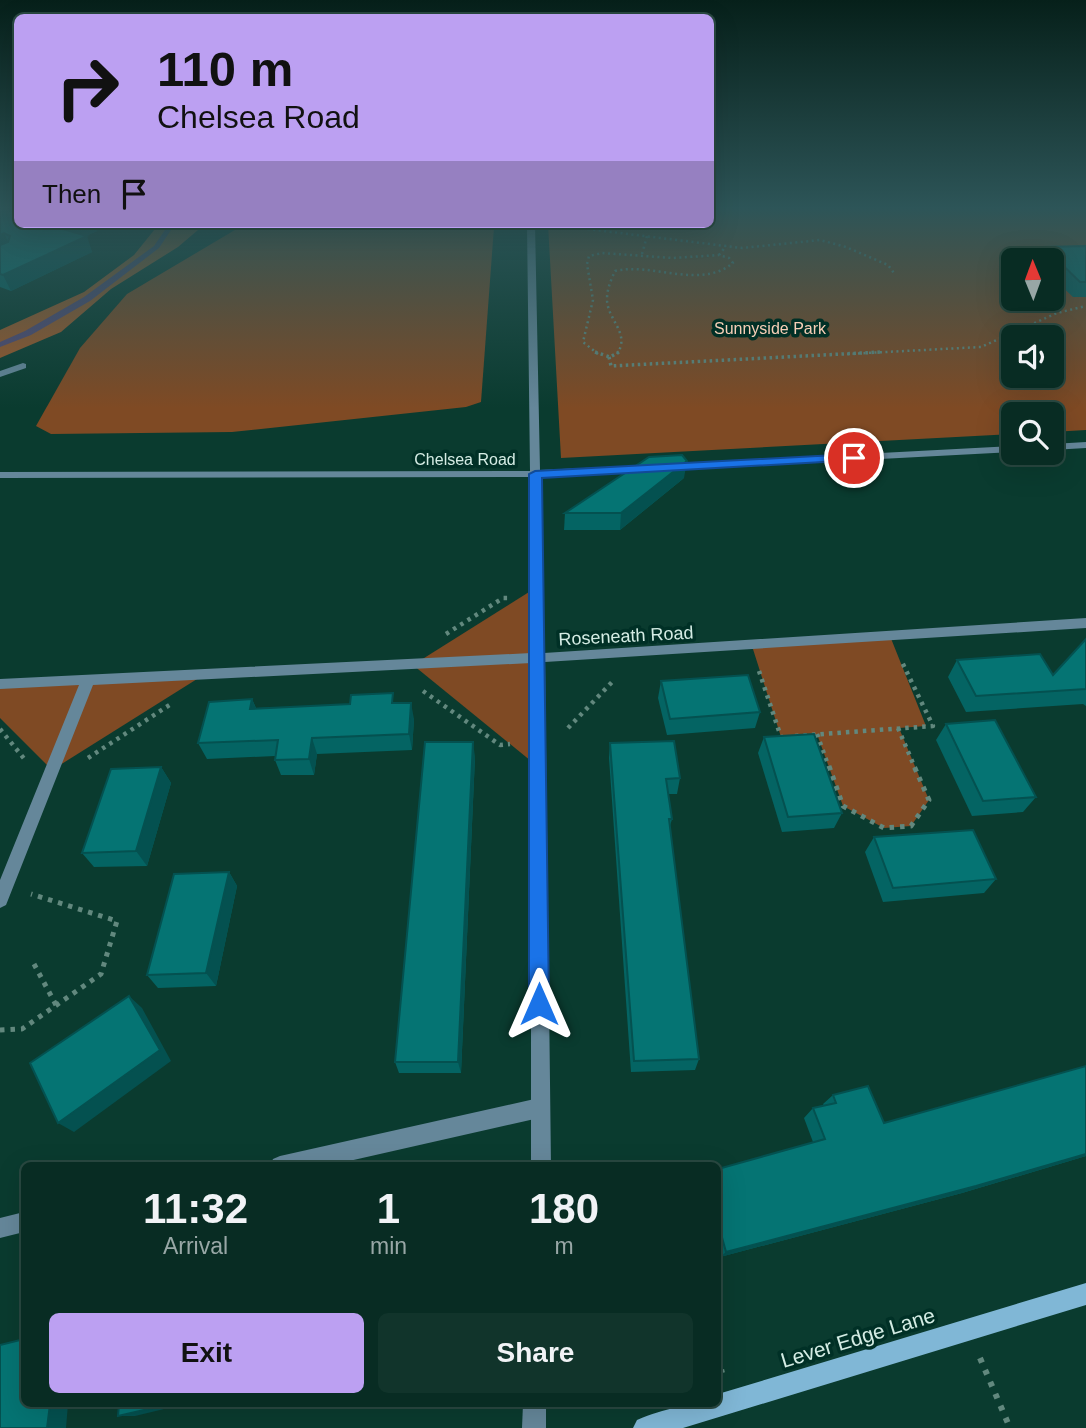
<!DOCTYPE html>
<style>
:root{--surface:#082c23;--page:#11342b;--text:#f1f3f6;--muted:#98a7a6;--line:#294841;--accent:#bca0f2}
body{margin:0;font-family:Helvetica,sans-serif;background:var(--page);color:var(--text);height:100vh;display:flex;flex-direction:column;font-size:26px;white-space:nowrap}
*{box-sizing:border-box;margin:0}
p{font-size:23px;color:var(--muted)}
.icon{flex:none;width:38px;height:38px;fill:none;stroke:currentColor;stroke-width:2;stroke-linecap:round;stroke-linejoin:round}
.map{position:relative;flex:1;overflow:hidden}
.details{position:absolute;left:21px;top:1162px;width:700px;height:245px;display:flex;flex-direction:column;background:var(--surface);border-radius:10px;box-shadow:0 7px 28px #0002,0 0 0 2px var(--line)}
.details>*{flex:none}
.guide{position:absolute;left:14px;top:14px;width:700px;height:214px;border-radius:10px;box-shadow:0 7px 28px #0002,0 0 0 2px var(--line);background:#bca0f2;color:#111;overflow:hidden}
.needle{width:46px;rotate:359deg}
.fabs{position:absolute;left:1001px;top:248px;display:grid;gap:14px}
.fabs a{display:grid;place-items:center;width:63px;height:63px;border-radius:10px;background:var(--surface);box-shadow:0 7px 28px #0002,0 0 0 2px var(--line);font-size:35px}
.pin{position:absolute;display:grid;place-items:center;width:60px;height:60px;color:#fff;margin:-30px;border:4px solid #fff;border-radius:50%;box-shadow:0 2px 7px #0007}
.me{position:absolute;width:77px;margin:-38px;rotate:0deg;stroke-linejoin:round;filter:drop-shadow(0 0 5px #0008)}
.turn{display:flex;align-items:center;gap:24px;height:147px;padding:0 28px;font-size:32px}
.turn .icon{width:91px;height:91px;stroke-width:2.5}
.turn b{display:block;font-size:49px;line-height:60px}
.then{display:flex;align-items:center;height:66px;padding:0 28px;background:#0003;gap:14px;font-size:26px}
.eta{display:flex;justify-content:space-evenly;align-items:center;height:119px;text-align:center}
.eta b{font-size:42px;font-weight:800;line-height:49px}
.primary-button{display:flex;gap:14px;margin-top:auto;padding:14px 28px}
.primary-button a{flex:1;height:80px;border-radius:10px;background:var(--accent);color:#111;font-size:28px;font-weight:800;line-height:80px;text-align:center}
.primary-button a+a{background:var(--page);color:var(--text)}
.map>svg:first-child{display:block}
</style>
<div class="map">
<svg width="1086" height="1428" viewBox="0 0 1086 1428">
<rect width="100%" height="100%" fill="#0a3b2f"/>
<g fill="#7f4a24" fill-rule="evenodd">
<path d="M 711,208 L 1086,208 L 1086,430 L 1052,432 L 1052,415 L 1013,415 L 1013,434 L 561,458 L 548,224 L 710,224 ZM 1013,261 L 1052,261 L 1052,299 L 1013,299 ZM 1013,338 L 1052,338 L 1052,376 L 1013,376 Z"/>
<path d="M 245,224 L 475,224 L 494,227 L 481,402 L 466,407 L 232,432 L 51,434 L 36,426 L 80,348 L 127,294 Z"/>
<path d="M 537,587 L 531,761 L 413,665 Z"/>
<path d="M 890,636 L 926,726 L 899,728 L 929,800 L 911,826 L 884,828 L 843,806 L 817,734 L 781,737 L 752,646 Z"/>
<path d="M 205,674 L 52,770 L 0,718 L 0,684 Z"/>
</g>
<path fill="#9b5829" d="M 159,224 L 205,224 L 178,247 L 111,289 L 61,332 L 0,358 L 0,330 L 84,292 L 134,255 Z"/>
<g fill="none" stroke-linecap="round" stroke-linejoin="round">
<path fill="#544973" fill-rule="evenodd" d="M 169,224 L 175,224 L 159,248 L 90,301 L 31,335 L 0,347 L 0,342 L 25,331 L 84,297 L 154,246 Z"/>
<g stroke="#62887e" stroke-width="2.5" stroke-dasharray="2 3.5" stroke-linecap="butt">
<path d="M 555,225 L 742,248 L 820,240 L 846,247 L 888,265 L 894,273"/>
<path d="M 642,254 L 647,236"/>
<path d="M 719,255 L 726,246"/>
<path d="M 598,354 L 583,342 L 593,300 L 587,264 L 589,256 L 602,253 L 673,258 L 719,255"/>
<path d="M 617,354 C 631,333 607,320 607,299 C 607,289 611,280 615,271 C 652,262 700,290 733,263 L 729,258 L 719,255"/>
<path d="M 847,354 L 981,347 L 1057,313 L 1086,306"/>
</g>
<g stroke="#62887e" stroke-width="3.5" stroke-dasharray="2.5 3.5" stroke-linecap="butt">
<path d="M 595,352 L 610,357 L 619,352"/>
<path d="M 609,357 L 611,366 L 881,352"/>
</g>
<g stroke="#62887e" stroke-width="4.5" stroke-dasharray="3.5 5" stroke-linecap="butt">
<path d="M 446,634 L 503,598 L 511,598"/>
<path d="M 759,671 L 781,737 L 787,736"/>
<path d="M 423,691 L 500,745 L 510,744"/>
<path d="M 568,728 L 615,679"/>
<path d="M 898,728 L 915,768"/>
<path d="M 0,729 L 26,761"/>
<path d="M 817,734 L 829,768"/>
<path d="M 795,736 L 933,726 L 901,660"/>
<path d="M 88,758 L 171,704"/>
</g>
<g stroke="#62887e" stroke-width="5" stroke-dasharray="4.5 6" stroke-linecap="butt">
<path d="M 829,766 L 843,806 L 884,828 L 911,826 L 929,800 L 914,766"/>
<path d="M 34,964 L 56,1005"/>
<path d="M 0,1030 L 22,1029 L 101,974 L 117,921 L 31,894"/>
</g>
<g stroke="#62887e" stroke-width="6" stroke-dasharray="5 8" stroke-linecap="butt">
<path d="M 718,1357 L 722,1373"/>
<path d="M 980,1358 L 1010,1428"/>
</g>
<g fill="#65879a" fill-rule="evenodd">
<path d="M 23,363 L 26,364 L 26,368 L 0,377 L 0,371 Z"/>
<path d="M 539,1098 L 546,1101 L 549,1108 L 546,1115 L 539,1118 L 327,1166 L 270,1166 L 273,1159 L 280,1156 Z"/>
<path d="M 24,1212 L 24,1232 L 0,1238 L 0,1218 Z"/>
</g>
<g fill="#65879a" fill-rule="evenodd">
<path d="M 527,224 L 535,224 L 540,470 L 649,465 L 654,468 L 649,471 L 540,477 L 544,653 L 1086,618 L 1086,628 L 545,662 L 551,1166 L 531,1166 L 531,663 L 93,685 L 8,900 L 6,905 L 0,908 L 0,880 L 79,685 L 0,689 L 0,679 L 531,653 L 530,477 L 0,478 L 0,472 L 530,471 Z"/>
<path d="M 1086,442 L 1086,448 L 1052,450 L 1052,444 Z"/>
<path d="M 1013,446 L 1013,452 L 670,470 L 665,467 L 670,464 Z"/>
<path d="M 523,1404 L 546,1404 L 546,1428 L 522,1428 Z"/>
</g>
<path fill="#80b7d6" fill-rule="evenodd" d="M 1086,1283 L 1086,1305 L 683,1428 L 633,1428 L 637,1420 C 666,1408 686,1404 718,1404 L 718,1394 Z"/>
</g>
<g fill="#046463">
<path d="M 0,208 L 97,231 L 86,236 L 92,252 L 11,291 L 0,287 Z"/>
<path d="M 1086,246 L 1086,297 L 1073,297 L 1052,277 L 1052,261 L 1038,261 L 1044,247 Z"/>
<path d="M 684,478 L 620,530 L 564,530 L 565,513 Z"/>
<path d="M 1086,639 L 1086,706 L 1083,704 L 966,712 L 948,677 L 957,660 L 1053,675 Z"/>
<path d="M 661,681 L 760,712 L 755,728 L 667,735 L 658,698 Z"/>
<path d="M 252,699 L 256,708 L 395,703 L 414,719 L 412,750 L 317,754 L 314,775 L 281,775 L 275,760 L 275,756 L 207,759 L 198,743 Z"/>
<path d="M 946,724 L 1036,797 L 1023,812 L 972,816 L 936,740 Z"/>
<path d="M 764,737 L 842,813 L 834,828 L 782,832 L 758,753 Z"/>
<path d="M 610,743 L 680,778 L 677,794 L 668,794 L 672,819 L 670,826 L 699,1059 L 695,1070 L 631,1072 L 609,758 Z"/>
<path d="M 475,757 L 461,1073 L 399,1073 L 395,1062 Z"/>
<path d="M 161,767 L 171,783 L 147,866 L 94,867 L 82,853 Z"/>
<path d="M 874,837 L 996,879 L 984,893 L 883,902 L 865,852 Z"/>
<path d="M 229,872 L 237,886 L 216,986 L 158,988 L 147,975 Z"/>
<path d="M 1086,1066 L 1086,1156 L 962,1193 L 720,1257 L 718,1249 L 718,1169 L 813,1142 L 804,1118 L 813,1108 L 824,1106 L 823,1104 L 833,1095 L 884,1123 Z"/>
</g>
<g fill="#045150">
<path d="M 75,224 L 95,224 L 97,231 L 69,244 L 63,229 Z"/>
<path d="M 4,233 L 11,248 L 0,253 L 0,235 Z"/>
<path d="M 87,236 L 92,252 L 11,291 L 3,275 Z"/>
<path d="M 687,461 L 684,478 L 620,530 L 621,513 Z"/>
<path d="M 252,699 L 259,716 L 250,709 Z"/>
<path d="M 411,703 L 414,719 L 412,750 L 409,734 Z"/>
<path d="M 312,738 L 317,754 L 314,775 L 309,759 Z"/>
<path d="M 473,742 L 475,757 L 461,1073 L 458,1062 Z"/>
<path d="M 161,767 L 171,783 L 147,866 L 136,851 Z"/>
<path d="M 229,872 L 237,886 L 216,986 L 206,973 Z"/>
<path d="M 129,996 L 142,1008 L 171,1061 L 74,1132 L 58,1123 Z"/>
<path d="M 1086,1154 L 1086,1156 L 962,1193 L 720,1257 L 726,1252 Z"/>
<path d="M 50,1404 L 68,1404 L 66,1428 L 47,1428 Z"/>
<path d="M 170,1404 L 185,1404 L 135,1416 L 118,1416 Z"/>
</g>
<g fill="#057473" stroke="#045150" stroke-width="2">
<path d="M 0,208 L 18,208 L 18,224 L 75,224 L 63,229 L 87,236 L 3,275 L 0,274 L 0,245 L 8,242 L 10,236 L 4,233 L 0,235 Z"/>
<path d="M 1086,246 L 1086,282 L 1080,282 L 1044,247 Z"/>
<path d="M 682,455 L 687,461 L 621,513 L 565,513 L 649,457 Z"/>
<path d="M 1086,639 L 1086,689 L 976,696 L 957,660 L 1040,654 L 1053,675 Z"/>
<path d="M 748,675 L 760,712 L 670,719 L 661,681 Z"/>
<path d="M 393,693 L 392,703 L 411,703 L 409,734 L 312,738 L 309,759 L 275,760 L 278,740 L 198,743 L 209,702 L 252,699 L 250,709 L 350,704 L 351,695 Z"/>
<path d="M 995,720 L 1036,797 L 983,801 L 946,724 Z"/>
<path d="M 814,734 L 842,813 L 788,817 L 764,737 Z"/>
<path d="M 674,741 L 680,778 L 666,779 L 672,819 L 669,819 L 699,1059 L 634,1061 L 610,743 Z"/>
<path d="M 425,742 L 473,742 L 458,1062 L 395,1062 Z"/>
<path d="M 161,767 L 136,851 L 82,853 L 111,769 Z"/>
<path d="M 973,830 L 996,879 L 893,888 L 874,837 Z"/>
<path d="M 229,872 L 206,973 L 147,975 L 174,874 Z"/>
<path d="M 129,996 L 160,1050 L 58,1123 L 30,1063 Z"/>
<path d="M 1086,1066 L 1086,1154 L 976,1186 L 726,1252 L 718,1223 L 718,1169 L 825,1139 L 813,1108 L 836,1103 L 833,1095 L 868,1086 L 884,1123 Z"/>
<path d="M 24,1339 L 24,1404 L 50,1404 L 47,1428 L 0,1428 L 0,1345 Z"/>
<path d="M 119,1404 L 170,1404 L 118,1416 Z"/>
</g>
<linearGradient id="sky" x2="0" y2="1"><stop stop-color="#06201a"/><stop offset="0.51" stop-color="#2d5558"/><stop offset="1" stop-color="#2d5558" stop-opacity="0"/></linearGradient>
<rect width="1086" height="408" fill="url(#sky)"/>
<path fill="#1a73e8" stroke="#114b97" stroke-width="2" d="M 854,454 L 858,455 L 858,460 L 542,478 L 549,1004 L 546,1011 L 539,1014 L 532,1011 L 529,1004 L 529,474 L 535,471 Z"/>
<g text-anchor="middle" stroke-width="7" stroke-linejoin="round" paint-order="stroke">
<g font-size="16" fill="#f6cfb7" stroke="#003026">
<text x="770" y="334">Sunnyside Park</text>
</g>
<g font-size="16" fill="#d4ece4" stroke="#003026">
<text x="465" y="465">Chelsea Road</text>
</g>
<g font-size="18" fill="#d4ece4" stroke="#003026">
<text transform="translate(626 636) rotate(-3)" y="6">Roseneath Road</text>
</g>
<g font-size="21" fill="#d4ece4" stroke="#003026">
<text transform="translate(858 1338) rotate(-17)" y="7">Lever Edge Lane</text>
</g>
</g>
</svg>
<div class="fabs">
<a><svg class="needle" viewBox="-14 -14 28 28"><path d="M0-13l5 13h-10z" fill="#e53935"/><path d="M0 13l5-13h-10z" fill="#98a7a6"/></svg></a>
<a><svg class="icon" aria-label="sound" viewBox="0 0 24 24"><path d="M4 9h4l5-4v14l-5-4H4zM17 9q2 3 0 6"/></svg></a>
<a><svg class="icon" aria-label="search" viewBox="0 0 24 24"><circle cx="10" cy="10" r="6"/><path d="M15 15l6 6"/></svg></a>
</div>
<div class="pin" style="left:854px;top:458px;background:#d93025"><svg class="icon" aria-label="arrive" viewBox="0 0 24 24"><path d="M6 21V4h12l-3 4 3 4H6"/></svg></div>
<svg class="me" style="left:539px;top:1004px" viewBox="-20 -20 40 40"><path d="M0-17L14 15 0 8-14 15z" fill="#1a73e8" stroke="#fff" stroke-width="4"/></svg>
<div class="guide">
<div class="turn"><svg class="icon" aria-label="right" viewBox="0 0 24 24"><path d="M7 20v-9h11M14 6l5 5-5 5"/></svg><div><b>110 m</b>Chelsea Road</div></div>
<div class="then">Then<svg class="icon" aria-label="arrive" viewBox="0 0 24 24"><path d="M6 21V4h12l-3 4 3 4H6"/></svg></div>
</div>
<section class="details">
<div class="eta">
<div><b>11:32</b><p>Arrival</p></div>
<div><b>1</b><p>min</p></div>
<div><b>180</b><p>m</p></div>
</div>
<div class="primary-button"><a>Exit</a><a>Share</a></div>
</section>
</div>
